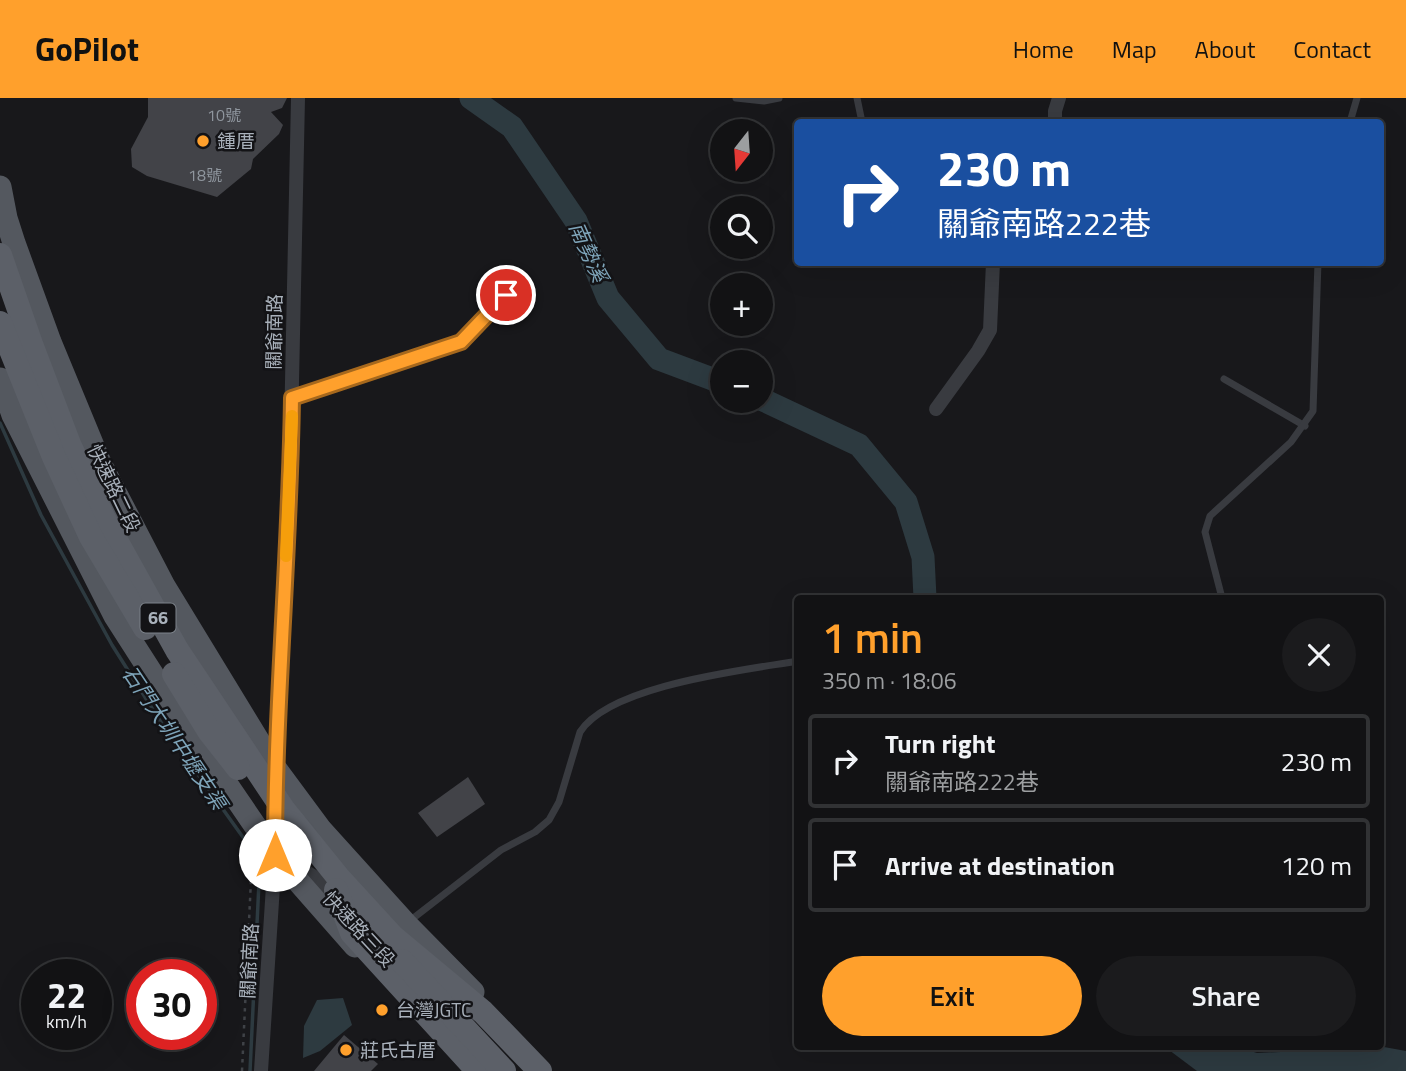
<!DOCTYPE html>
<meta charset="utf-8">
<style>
:root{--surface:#121214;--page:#1b1b1d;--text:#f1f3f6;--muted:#9c9ea0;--line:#313234;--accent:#ffa02c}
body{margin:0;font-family:"Titillium Web","Noto Sans TC",sans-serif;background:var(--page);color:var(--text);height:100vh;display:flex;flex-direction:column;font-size:26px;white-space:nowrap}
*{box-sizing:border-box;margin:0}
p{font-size:23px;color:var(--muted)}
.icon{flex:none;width:38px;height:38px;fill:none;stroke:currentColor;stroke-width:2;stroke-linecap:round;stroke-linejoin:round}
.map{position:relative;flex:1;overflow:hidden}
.drawer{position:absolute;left:794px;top:497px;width:590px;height:455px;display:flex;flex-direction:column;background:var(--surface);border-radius:7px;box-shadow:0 7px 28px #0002,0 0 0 2px var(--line)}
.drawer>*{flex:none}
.banner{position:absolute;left:794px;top:21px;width:590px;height:147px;border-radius:7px;box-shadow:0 7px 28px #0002,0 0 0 2px var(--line);background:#1a4fa0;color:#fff;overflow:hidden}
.needle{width:46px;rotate:197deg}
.buttons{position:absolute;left:710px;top:21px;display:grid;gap:14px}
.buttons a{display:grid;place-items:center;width:63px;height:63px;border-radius:50%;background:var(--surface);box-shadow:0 7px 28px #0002,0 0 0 2px var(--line);font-size:35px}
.speed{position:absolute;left:21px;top:861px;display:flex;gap:14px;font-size:35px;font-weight:700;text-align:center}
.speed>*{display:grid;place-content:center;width:91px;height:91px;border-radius:50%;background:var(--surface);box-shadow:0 7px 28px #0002,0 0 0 2px var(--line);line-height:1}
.speed small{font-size:18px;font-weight:400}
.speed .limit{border:10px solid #d22;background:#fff;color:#111}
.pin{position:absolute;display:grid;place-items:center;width:60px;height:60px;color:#fff;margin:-30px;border:4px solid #fff;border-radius:50%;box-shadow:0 2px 7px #0007}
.me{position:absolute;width:77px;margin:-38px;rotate:0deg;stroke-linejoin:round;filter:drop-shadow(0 0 5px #0008)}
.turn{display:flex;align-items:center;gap:24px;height:147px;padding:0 28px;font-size:32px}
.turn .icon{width:91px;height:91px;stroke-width:2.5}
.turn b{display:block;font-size:49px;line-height:60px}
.round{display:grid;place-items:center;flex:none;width:74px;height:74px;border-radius:37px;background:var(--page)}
.head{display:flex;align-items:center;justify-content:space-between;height:119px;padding:0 28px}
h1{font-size:42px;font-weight:600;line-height:52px;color:var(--accent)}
.action{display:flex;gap:14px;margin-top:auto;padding:14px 28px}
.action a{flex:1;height:80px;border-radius:42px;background:var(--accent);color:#111;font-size:28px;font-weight:600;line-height:80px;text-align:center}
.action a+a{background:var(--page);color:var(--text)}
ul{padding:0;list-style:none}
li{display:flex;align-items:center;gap:21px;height:94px;margin:0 14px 10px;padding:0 14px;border:4px solid var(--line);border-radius:7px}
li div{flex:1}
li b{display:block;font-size:26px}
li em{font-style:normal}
header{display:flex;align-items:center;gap:42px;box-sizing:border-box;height:98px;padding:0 35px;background:var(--accent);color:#111}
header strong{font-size:33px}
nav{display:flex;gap:38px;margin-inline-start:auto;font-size:24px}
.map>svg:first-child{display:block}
</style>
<header>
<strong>GoPilot</strong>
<nav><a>Home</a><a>Map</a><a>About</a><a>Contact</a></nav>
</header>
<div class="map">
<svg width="1406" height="973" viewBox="0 0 1406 973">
<rect width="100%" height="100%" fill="#18181b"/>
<g fill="#2d3a40">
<path d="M 343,900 L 352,927 L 320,953 L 303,960 L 304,928 L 317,902 Z"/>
<path d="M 1165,949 L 1238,949 L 1257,955 L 1384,949 L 1406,953 L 1406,973 L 1197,973 Z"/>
</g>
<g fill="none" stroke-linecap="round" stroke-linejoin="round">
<path stroke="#2d3a40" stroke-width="3.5" d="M 0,325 L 41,417 L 112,547 L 162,626 L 260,763 L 250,973"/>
<g stroke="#2d3a40" stroke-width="23">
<path d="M 471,0 L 512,29 L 576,123 L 608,200 L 659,261 L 723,285"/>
<path d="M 761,301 L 859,347 L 906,404 L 923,459 L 925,500"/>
</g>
</g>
<g fill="#424348">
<path d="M 148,0 L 287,0 L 282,10 L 271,14 L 283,27 L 279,36 L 253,61 L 251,71 L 217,99 L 147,78 L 132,69 L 131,51 L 148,19 Z"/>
<path d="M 468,679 L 485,706 L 437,739 L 418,715 Z"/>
<path d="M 344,937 L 378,966 L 371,973 L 314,973 Z"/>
</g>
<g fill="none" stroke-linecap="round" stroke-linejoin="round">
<path stroke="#3f4247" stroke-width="2.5" stroke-dasharray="3.5 5" stroke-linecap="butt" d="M 242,973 L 252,760"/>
<g stroke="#393b40" stroke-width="7">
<path d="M 736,0 L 764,3 L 779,0"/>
<path d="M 857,0 L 862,24"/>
<path d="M 1350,24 L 1357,0"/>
<path d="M 1224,281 L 1305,328"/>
<path d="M 1222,500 L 1205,434 L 1210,418 L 1291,344 L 1313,313 L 1318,164"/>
<path d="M 407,825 L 501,752 L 535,734 L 549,722 L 559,704 L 580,634 C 610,587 745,572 798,563"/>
</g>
<g stroke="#393b40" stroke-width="14">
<path d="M 1055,24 L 1055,13 L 1059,0"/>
<path d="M 292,300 L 461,244 L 506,197"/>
<path d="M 936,311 L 978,253 L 990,232 L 993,164"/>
<path d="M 275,668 L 290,378 L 298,0"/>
<path d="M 261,973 L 275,757 L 275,702"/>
</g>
<path stroke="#393b40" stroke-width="18" d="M 289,766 L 312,780 L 339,809"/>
<g stroke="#54585f" stroke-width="23">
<path d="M 0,89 L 6,120 L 14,145 L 50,244 L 100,365 L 164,488 L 275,670 L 321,732 L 406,826 L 473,894"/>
<path d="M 0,281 L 13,317 L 115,518 L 165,596 L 275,757 L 355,848"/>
</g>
<g stroke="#5c6068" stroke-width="24">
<path d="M 0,157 L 31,246 L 69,346 L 103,419 L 177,552 L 283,711 L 338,779 L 393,839 L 483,914 L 540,973"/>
<path d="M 0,225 L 54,359 L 91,439 L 145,530"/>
<path d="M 174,576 L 209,633 L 238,670"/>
<path d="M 336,792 L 352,835 L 478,973"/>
<path d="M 402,863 L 504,973"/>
</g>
</g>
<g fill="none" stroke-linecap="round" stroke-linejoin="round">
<defs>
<path id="route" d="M 275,757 C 275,604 290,452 292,300 L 461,244 L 506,197"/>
</defs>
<use href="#route" stroke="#a6681d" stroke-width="18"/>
<use href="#route" stroke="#ffa02c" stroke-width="12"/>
<path stroke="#f59e0b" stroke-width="12" d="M 286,458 L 292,318"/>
</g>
<g fill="#ffa02c" stroke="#131316" stroke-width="2.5">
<circle cx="203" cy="43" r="7"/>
<circle cx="382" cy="912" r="7"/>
<circle cx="346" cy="952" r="7"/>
</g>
<g text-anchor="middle" stroke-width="5" stroke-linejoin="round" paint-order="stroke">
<g font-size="16" fill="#8f969e">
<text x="224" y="23">10號</text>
<text x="205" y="83">18號</text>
</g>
<rect fill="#131316" stroke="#7c828a" stroke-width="2" x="140.5" y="505.5" width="35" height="29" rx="5"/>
<g font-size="18" font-weight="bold" fill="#a9b1bb">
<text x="158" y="526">66</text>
</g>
<g font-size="19" fill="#a9b1bb" stroke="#131316" text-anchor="start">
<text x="217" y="50">鍾厝</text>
<text x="396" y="919">台灣JGTC</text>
<text x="360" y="959">莊氏古厝</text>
</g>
<g font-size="19" fill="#a9b1bb" stroke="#131316">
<text transform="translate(274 234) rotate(-89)" y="7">關爺南路</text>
<text transform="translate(114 390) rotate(64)" y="7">快速路二段</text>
<text transform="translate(359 831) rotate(47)" y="7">快速路三段</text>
<text transform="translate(249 863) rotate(-87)" y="7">關爺南路</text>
</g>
<g font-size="21" font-style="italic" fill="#7ea4b9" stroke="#131316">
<text transform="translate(588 154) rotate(66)" y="7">南勢溪</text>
<text transform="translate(174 640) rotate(56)" y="7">石門大圳中壢支渠</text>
</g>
</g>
</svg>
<div class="buttons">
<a><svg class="needle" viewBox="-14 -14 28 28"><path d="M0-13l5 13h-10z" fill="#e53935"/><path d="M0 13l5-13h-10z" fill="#9c9ea0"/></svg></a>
<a><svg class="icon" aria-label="search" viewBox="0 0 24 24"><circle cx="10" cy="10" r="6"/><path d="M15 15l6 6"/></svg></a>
<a>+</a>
<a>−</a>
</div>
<div class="speed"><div>22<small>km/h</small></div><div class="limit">30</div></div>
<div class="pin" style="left:506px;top:197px;background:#d93025"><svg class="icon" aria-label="arrive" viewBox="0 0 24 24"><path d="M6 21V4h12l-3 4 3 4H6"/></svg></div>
<svg class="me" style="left:275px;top:757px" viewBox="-20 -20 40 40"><circle r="19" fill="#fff"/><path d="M0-13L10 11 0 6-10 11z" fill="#ffa02c"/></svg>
<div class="banner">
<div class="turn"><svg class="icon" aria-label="right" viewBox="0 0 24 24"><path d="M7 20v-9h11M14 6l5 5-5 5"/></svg><div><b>230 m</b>關爺南路222巷</div></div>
</div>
<section class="drawer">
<div class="head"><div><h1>1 min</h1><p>350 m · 18:06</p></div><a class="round"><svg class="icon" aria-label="close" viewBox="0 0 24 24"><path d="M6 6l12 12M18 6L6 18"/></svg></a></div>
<ul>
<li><svg class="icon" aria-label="right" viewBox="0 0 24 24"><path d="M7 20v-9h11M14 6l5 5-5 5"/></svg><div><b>Turn right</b><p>關爺南路222巷</p></div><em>230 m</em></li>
<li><svg class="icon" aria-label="arrive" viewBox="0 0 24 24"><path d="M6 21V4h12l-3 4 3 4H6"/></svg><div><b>Arrive at destination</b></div><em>120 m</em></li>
</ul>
<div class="action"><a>Exit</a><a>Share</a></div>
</section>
</div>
